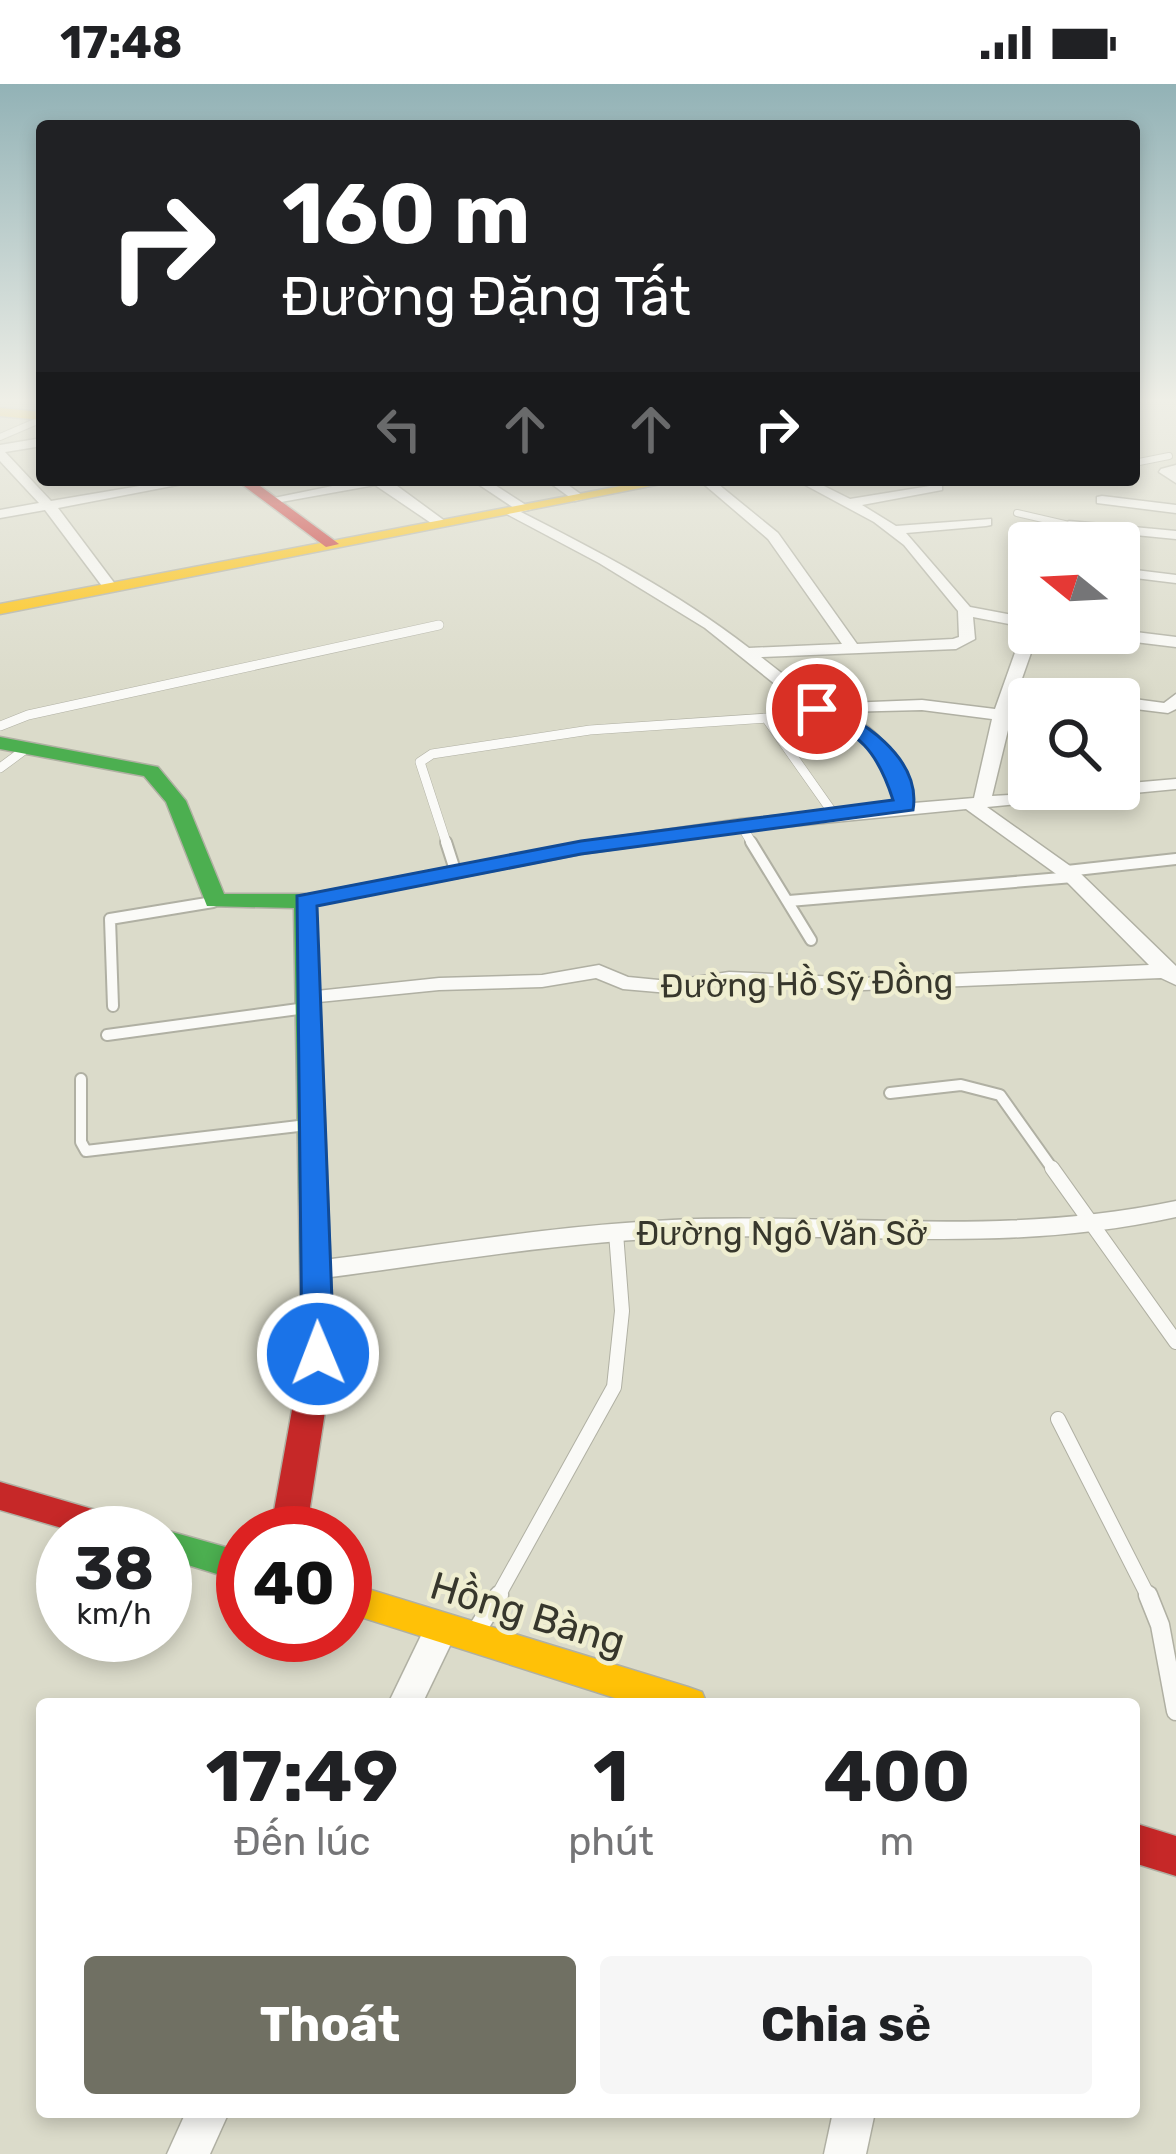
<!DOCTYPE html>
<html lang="vi">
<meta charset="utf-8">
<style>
:root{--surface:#fff;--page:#f6f6f6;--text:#202124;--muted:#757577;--accent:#707063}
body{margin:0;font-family:Rubik,sans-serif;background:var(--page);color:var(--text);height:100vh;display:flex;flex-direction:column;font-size:45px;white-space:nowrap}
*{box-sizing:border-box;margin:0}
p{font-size:39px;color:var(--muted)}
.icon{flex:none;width:66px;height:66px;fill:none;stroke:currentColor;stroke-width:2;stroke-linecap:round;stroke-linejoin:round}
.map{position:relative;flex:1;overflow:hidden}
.panel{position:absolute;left:36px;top:1614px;width:1104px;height:420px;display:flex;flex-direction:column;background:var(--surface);border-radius:12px;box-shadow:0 6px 18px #0003}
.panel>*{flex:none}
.hud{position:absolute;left:36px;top:36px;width:1104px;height:366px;border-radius:12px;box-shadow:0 6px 18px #0003;background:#202124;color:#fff;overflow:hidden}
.needle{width:78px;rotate:288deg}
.fabs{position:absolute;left:1008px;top:438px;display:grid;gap:24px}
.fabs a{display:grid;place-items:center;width:132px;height:132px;border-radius:12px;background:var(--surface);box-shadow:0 6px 18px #0003;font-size:60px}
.speed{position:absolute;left:36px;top:1422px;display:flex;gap:24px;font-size:60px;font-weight:700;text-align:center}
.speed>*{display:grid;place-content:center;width:156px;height:156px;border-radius:50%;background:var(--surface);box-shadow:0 6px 18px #0003;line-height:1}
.speed small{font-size:30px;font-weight:400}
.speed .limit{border:18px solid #d22;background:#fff;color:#111}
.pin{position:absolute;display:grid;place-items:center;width:102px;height:102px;color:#fff;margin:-51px;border:6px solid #fff;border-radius:50%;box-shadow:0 3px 12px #0007}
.me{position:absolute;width:132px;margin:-66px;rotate:359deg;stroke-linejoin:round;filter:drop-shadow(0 0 9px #0008)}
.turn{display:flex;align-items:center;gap:42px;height:252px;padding:0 48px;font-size:54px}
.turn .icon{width:156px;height:156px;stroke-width:2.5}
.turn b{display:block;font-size:84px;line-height:102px}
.lanes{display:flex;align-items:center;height:114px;padding:0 48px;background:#0003;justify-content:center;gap:60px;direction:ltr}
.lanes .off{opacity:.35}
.eta{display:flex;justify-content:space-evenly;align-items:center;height:204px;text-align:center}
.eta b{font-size:72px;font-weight:700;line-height:84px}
.cta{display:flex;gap:24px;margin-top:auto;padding:24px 48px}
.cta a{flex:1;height:138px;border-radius:12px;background:var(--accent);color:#fff;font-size:48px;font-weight:700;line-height:138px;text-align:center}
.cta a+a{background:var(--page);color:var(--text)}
.status{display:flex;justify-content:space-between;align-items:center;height:84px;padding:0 60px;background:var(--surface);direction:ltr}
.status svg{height:33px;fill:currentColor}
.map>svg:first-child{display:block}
</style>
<div class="status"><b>17:48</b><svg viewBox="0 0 49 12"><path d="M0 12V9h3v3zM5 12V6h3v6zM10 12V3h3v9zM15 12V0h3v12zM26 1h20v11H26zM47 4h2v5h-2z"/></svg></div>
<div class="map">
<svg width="1176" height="2070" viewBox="0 0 1176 2070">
<rect width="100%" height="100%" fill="#dbdbca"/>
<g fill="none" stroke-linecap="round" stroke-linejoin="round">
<defs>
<g id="lane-far4">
<path d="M 0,353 L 42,335"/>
<path d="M 1134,379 L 1169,372"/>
<path d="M 1017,429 L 1069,441"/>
</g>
<g id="lane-far3">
<path d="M 0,642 L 28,631 L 439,541"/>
<path d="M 0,684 L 27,664"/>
<path d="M 741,741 L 753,761"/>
<path d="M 447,761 L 420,678 L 432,670 L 590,646 L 766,634 L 833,729"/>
</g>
<g id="lane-far2">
<path d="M 446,758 L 456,789"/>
<path d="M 751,758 L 811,856"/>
<path d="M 1067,787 L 1176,775"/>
<path d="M 789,817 L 1073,793"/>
<path d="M 113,922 L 110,835 L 213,818"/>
<path d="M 107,951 L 306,924"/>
<path d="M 81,995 L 81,1058 L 86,1067 L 307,1041"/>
<path d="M 890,1009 L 961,1001 L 1000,1011 L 1054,1087"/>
</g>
<g id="lane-far1">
<path d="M 1052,1084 L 1176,1258"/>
<path d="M 1058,1335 L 1149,1514"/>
<path d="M 497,1514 L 614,1303 L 622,1227 L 616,1149"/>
</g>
<g id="lane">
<path d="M 1148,1511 L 1160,1541 L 1176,1627"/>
<path d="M 475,1549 L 499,1511"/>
</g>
<g id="street">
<path d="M 42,354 L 42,362 L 5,368 L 51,417 L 175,396 L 203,396 L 58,424 L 115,500 L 115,506 L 105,506 L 45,426 L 0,434 L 0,426 L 39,419 L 0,377 L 0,361 Z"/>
<path d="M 1176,381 L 1176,399 L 1159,388 L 1161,385 Z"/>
<path d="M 362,396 L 389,396 L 449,440 L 437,443 L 375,401 L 270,420 L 264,416 Z"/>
<path d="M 472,396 L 487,396 L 532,425 L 520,428 Z"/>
<path d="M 546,396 L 561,396 L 586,414 L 575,417 Z"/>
<path d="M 699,396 L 713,396 L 778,449 L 857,560 L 953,555 L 959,553 L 958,527 L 904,461 L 874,438 L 796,396 L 812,396 L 850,415 L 942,400 L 942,406 L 862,421 L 896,442 L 991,435 L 991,441 L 986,442 L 906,449 L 970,523 L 1029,534 L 1029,544 L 973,533 L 975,555 L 956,565 L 761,573 L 821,620 L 922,616 L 995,625 L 1022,549 L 1029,545 L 1029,549 L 1038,549 L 1020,600 L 1100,610 L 1108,615 L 1017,609 L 992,712 L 1119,705 L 1119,700 L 1176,695 L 1176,705 L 987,723 L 1080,789 L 1176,882 L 1176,901 L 1161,894 L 863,906 L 729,900 L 669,909 L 623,905 L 596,894 L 542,903 L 439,906 L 299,920 L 296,915 L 307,908 L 439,894 L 542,891 L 599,881 L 628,893 L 669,897 L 729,888 L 863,894 L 1149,881 L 1066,797 L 966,725 L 741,747 L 581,770 L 305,823 L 298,821 L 295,817 L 305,811 L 581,758 L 741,735 L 896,721 L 881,675 L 844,642 L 811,629 L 705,544 L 599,479 L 503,428 L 515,425 C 596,466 677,508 749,564 L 842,560 L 768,455 ZM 922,626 L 992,635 L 974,714 L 914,719 C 899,677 886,646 841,628 Z"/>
<path d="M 1102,412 L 1176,421 L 1176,429 L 1097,419 L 1097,413 Z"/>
<path d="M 1069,437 L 1176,447 L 1176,455 L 1074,445 L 1068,459 L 1054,459 L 1062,441 Z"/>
<path d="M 1119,484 L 1176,491 L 1176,499 L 1119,492 Z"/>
<path d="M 1119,546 L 1176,553 L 1176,563 L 1102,554 L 1094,549 Z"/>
<path d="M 1176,610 L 1176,625 L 1168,629 L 1119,623 L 1119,615 L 1113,615 L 1119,613 L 1164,619 Z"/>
<path d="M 1176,1117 L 1176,1133 C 1008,1170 863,1148 696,1153 C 568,1156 442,1179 316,1195 L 307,1192 L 303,1186 L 307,1180 L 316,1177 C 442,1161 568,1139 696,1135 C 863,1131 1009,1152 1176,1117 Z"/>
<path d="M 442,1529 L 454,1533 L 459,1543 L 422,1620 L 388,1620 L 430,1533 Z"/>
<path d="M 186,2028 L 229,2028 L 210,2070 L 167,2070 Z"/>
<path d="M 833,2028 L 875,2028 L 866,2070 L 824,2070 Z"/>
</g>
<g id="fast">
<path d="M 0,653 L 158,683 L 186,717 L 224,810 L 305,810 L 316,817 L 333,1242 L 328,1250 L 306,1250 L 301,1242 L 294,824 L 207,822 L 166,718 L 144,692 L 0,665 Z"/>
<path d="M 165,1446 L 243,1468 L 243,1498 L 165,1474 L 165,1449 L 155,1449 Z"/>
</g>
<g id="slow">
<path d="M 0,324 L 42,328 L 42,336 L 0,332 Z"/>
<path d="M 652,396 L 681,396 L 0,530 L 0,520 Z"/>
<path d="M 345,1498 L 688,1603 L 702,1608 L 707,1620 L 634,1620 L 345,1528 Z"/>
</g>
<g id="jam">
<path d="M 236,396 L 252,396 L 339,460 L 326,463 Z"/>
<path d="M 317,1231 L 328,1234 L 334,1270 L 306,1449 L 270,1449 L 302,1270 L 301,1242 L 306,1234 Z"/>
<path d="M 0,1398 L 140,1439 L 145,1449 L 79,1449 L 0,1426 Z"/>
<path d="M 1134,1739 L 1176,1752 L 1176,1792 L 1134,1779 Z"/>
</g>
</defs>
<use href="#lane-far4" stroke="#b0b0a3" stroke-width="8"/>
<use href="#lane-far3" stroke="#b0b0a3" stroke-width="10"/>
<use href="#lane-far2" stroke="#b0b0a3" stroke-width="14"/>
<use href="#lane-far1" stroke="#b0b0a3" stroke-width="16"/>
<use href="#lane" stroke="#b0b0a3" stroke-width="21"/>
<use href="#street" stroke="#b0b0a3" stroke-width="3"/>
<use href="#fast" stroke="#b0b0a3" stroke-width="3"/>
<use href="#slow" stroke="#b0b0a3" stroke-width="3"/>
<use href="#jam" stroke="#b0b0a3" stroke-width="3"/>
<use href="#lane-far4" stroke="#fafaf7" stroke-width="6"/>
<use href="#lane-far3" stroke="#fafaf7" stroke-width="9"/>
<use href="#lane-far2" stroke="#fafaf7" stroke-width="10"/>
<use href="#lane-far1" stroke="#fafaf7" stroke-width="14"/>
<use href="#lane" stroke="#fafaf7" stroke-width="18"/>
<use href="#street" fill="#fafaf7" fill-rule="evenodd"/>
<use href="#fast" fill="#4caf50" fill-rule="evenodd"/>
<use href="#slow" fill="#ffc107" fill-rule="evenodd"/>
<use href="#jam" fill="#c62828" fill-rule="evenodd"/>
</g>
<linearGradient id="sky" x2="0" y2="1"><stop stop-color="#92b2b6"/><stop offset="0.52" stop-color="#efefe7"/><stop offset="1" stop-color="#efefe7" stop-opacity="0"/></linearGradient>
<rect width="1176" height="609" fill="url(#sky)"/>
<path fill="#1a73e8" stroke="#114b97" stroke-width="3" d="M 817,619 C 860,632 922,674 913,726 L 581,770 L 317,822 L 334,1270 L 318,1281 L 307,1278 L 302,1270 L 297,812 L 581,757 L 893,716 C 877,666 860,649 810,629 L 810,621 Z"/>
<g text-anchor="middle" stroke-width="9" stroke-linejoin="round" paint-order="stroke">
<g font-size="33" fill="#37372c" stroke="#efeed1">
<text transform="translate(807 899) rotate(-1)" y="12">Đường Hồ Sỹ Đồng</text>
<text x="782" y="1161">Đường Ngô Văn Sở</text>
</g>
<g font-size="39" fill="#37372c" stroke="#efeed1">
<text transform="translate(528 1529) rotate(17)" y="14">Hồng Bàng</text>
</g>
</g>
</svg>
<div class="fabs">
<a><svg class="needle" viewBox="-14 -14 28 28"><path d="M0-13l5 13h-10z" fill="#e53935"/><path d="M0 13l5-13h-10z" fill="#757577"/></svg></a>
<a><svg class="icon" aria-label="search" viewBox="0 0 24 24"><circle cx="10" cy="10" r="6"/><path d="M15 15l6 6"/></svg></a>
</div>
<div class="speed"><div>38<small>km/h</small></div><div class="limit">40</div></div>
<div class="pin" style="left:817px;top:625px;background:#d93025"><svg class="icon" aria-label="arrive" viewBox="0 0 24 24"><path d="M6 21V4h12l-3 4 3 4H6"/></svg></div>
<svg class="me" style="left:318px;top:1270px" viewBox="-20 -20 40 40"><circle r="17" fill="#1a73e8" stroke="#fff" stroke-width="3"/><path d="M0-11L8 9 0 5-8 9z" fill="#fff"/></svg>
<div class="hud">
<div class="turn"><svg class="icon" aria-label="right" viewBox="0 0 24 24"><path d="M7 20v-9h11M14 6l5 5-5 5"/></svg><div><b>160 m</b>Đường Đặng Tất</div></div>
<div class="lanes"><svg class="icon off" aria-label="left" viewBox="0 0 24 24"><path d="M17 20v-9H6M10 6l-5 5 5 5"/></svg><svg class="icon off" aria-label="ahead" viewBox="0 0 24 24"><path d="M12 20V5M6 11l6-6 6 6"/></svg><svg class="icon off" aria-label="ahead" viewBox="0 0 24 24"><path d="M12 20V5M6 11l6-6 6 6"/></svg><svg class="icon" aria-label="right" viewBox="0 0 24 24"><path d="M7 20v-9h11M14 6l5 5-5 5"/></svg></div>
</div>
<section class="panel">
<div class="eta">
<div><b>17:49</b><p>Đến lúc</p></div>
<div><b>1</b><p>phút</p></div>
<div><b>400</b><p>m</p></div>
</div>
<div class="cta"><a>Thoát</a><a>Chia sẻ</a></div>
</section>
</div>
